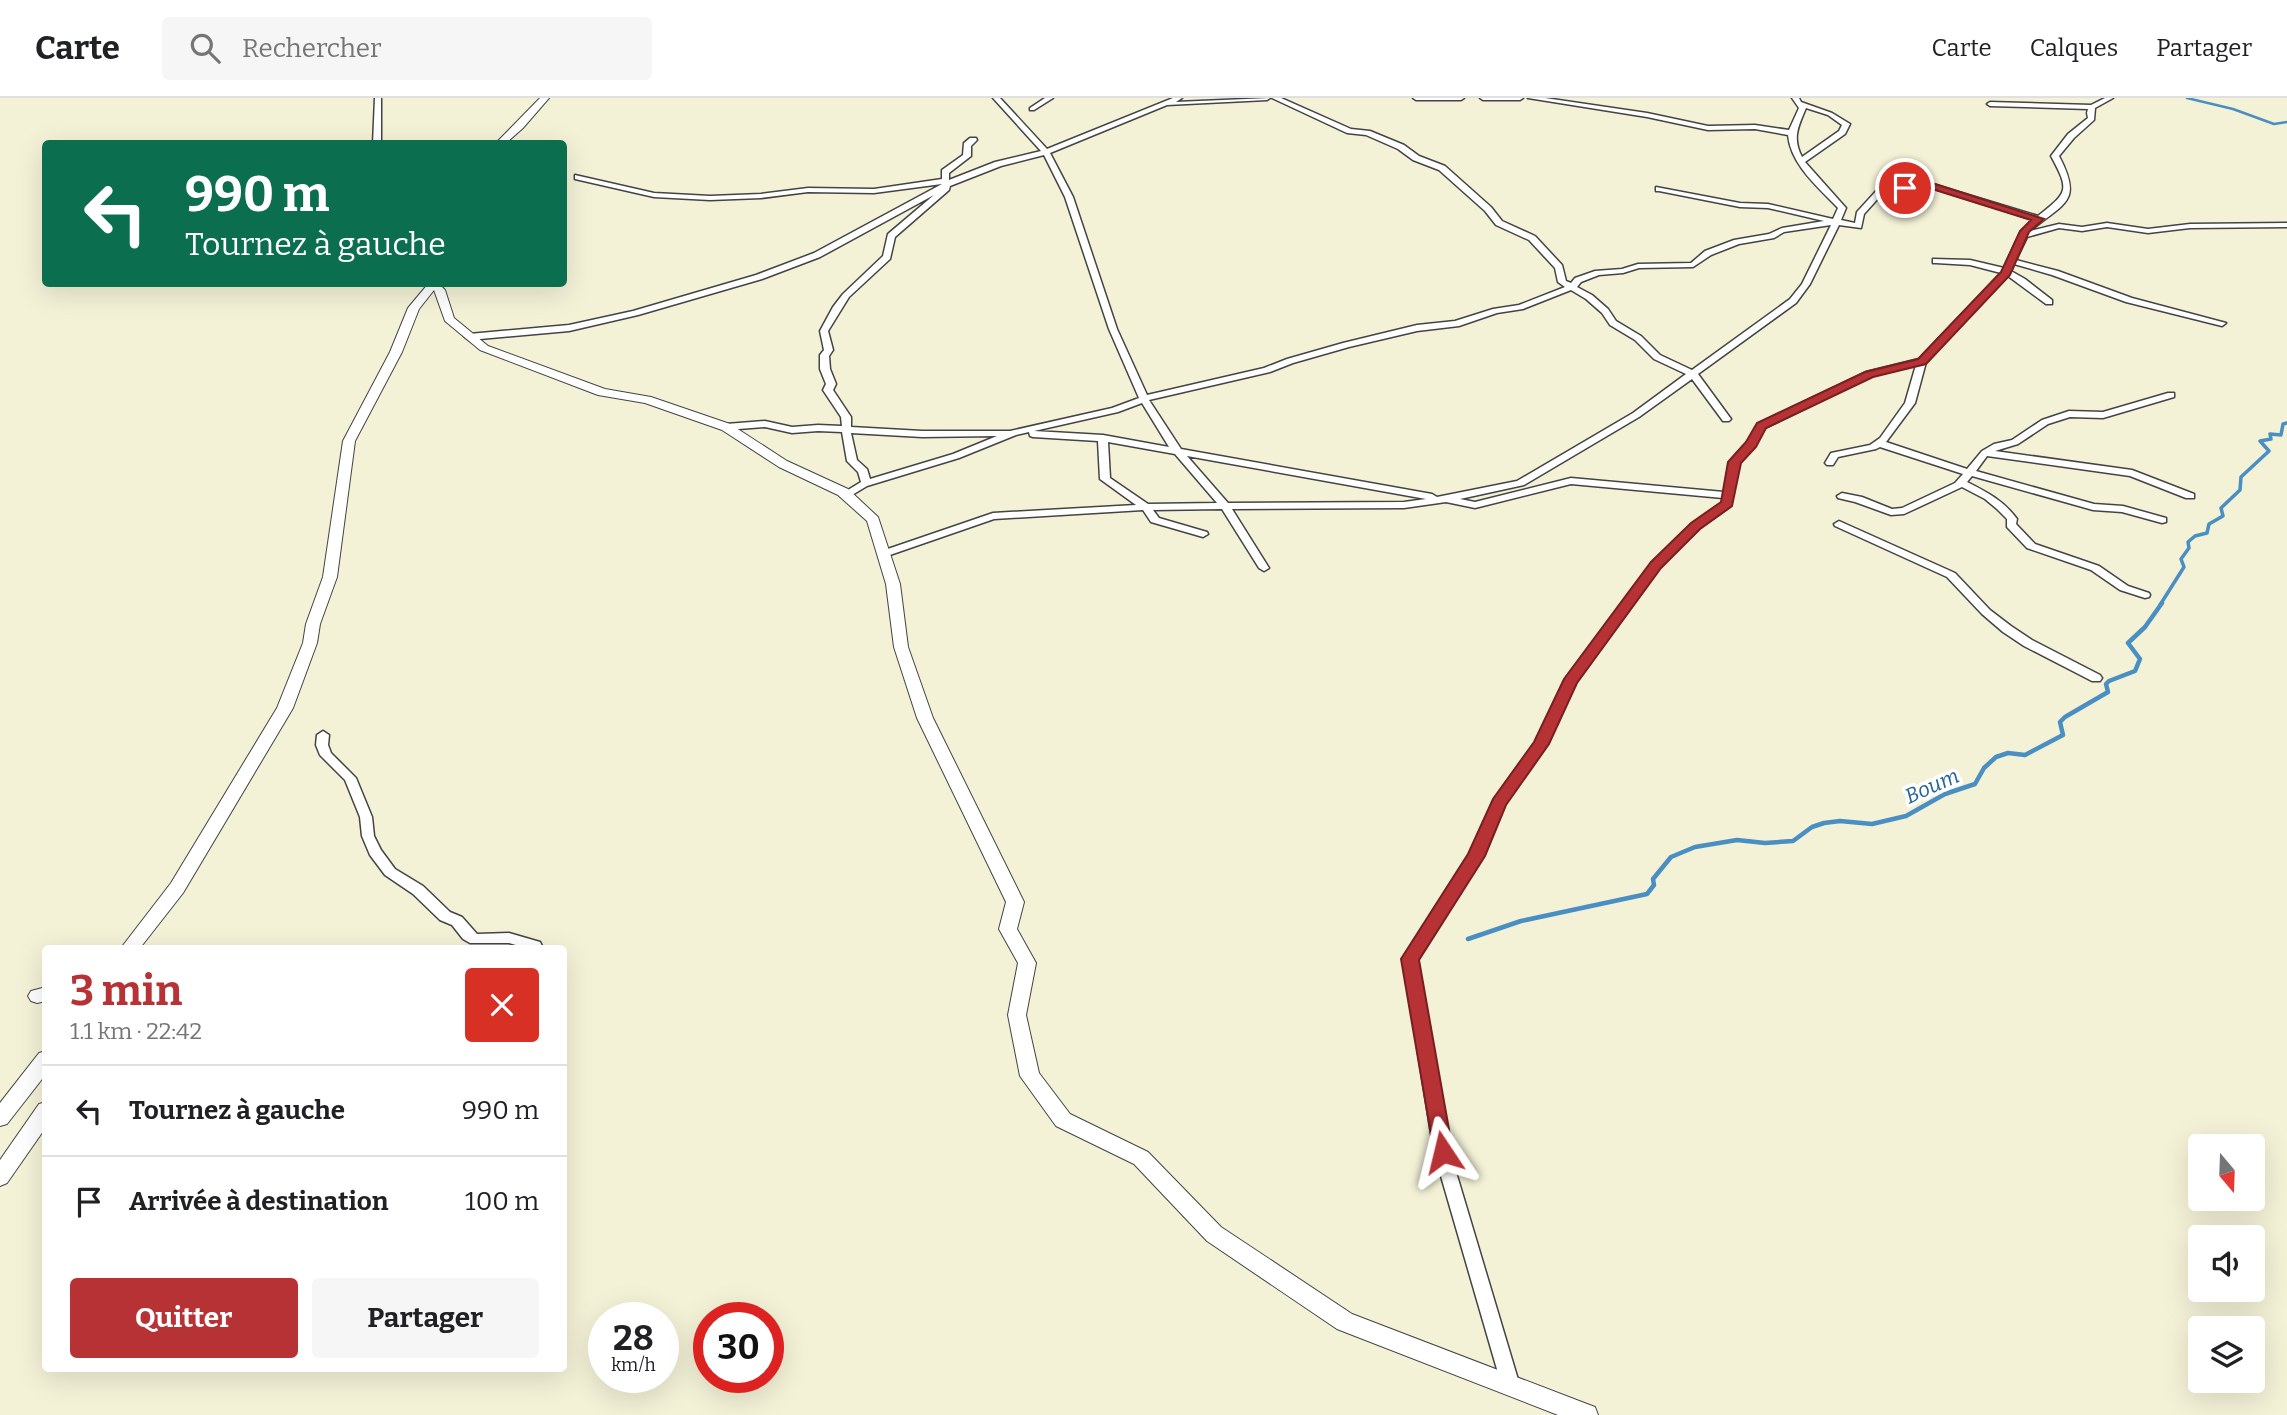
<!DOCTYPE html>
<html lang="fr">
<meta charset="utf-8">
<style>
:root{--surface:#fff;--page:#f6f6f6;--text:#202124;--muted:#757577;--line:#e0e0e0;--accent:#b73235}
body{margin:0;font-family:Bitter,serif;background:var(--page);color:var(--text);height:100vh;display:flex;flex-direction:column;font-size:26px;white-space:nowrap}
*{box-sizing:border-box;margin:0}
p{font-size:23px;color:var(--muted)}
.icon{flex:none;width:38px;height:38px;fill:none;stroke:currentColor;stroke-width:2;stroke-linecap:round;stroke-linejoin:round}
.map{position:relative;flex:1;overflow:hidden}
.details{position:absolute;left:42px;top:847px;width:525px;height:427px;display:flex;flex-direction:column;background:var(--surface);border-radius:7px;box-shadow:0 7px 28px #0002}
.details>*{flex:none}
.hud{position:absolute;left:42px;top:42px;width:525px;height:147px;border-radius:7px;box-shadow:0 7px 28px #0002;background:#0b6e4f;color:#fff;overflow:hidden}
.needle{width:46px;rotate:161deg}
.fabs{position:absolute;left:2188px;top:1036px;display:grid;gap:14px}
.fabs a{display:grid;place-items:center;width:77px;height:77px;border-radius:7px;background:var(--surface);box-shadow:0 7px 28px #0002;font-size:35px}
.speed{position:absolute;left:588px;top:1204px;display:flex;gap:14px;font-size:35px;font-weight:700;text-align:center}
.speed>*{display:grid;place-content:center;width:91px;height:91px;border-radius:50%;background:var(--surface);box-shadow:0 7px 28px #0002;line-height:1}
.speed small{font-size:18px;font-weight:400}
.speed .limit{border:10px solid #d22;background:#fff;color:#111}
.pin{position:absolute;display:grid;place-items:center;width:60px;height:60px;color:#fff;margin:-30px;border:4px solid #fff;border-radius:50%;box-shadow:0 2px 7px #0007}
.me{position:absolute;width:77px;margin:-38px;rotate:350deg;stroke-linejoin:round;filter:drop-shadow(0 0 5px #0008)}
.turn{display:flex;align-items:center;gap:24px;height:147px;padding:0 28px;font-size:32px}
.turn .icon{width:91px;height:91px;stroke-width:2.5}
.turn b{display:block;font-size:49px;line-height:60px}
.round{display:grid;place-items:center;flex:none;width:74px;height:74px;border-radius:7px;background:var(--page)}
.headline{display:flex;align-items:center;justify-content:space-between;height:119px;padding:0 28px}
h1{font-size:42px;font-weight:700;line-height:52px;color:var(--accent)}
.action{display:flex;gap:14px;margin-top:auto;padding:14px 28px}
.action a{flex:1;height:80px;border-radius:7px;background:var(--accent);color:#fff;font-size:28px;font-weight:700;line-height:80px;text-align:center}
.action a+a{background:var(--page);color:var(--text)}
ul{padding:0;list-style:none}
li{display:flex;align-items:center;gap:21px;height:91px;padding:0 28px;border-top:2px solid var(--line)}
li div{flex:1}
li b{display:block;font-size:26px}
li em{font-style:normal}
header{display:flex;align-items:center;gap:42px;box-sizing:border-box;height:98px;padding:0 35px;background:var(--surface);border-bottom:2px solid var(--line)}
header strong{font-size:33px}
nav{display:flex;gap:38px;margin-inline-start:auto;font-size:24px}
.search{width:490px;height:63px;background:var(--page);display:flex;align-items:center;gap:18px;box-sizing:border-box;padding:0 24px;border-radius:7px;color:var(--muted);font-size:26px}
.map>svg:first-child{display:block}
</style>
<header>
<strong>Carte</strong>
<div class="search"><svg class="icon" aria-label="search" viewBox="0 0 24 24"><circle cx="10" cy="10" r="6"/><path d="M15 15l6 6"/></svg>Rechercher</div>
<nav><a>Carte</a><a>Calques</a><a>Partager</a></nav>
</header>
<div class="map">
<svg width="2287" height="1317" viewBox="0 0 2287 1317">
<rect width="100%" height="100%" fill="#fefdf5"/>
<path fill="#f3f1d6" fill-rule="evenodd" d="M 0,0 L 2287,0 L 2287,1317 L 0,1317 ZM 46,46 L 564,46 L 564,186 L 46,186 ZM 46,850 L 564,850 L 564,1270 L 46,1270 ZM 2200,1048 L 2252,1048 L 2252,1101 L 2200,1101 ZM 2200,1139 L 2252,1139 L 2252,1192 L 2200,1192 ZM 604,1220 L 663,1220 L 663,1279 L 604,1279 ZM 709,1220 L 768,1220 L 768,1279 L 709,1279 ZM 2200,1230 L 2252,1230 L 2252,1283 L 2200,1283 Z"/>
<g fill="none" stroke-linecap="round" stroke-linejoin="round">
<path stroke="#4a8fc3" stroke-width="2.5" d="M 2187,0 L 2233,11 L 2274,26 L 2287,24"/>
<path stroke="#4a8fc3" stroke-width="3.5" d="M 2160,507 L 2184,469 L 2181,461 L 2189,450 L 2188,444 L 2195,438 L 2207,435 L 2209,426 L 2223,418 L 2221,410 L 2240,392 L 2241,379 L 2269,353 L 2260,343 L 2271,341 L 2270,336 L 2281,337 L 2283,326 L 2287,325"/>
<path stroke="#4a8fc3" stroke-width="4.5" d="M 1468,841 L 1521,823 L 1647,796 L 1654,787 L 1653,781 L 1671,759 L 1695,749 L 1737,742 L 1765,745 L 1793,743 L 1812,729 L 1824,725 L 1840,723 L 1872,726 L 1906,718 L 1945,696 L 1975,686 L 1984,670 L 1996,659 L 2008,655 L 2025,657 L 2063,637 L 2060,624 L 2065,619 L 2108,594 L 2106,586 L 2109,583 L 2135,573 L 2140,561 L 2128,545 L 2145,529 L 2162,505"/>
<defs>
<g id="minor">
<path d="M 375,0 L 381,0 L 381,46 L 373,46 Z"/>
<path d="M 993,0 L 1000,0 L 1047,51 L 1173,0 L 1182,0 L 1176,4 L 1270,0 L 1267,2 L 1167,7 L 1050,55 L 1073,99 L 1117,231 L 1147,297 L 1264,270 L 1287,261 L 1343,245 L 1417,227 L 1455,223 L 1493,211 L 1519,207 L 1565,189 L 1558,184 L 1555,170 L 1529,142 L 1496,127 L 1485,113 L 1439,72 L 1413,62 L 1398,51 L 1366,37 L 1347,35 L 1272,0 L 1281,0 L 1351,31 L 1370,33 L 1404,47 L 1419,58 L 1445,68 L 1491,109 L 1502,123 L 1535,138 L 1562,167 L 1566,183 L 1571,185 L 1575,180 L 1595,173 L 1622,171 L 1638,166 L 1691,165 L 1705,153 L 1734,142 L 1769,136 L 1782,130 L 1824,123 L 1768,110 L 1740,109 L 1659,93 L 1656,93 L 1656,89 L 1740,105 L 1768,106 L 1833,121 L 1838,110 C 1818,89 1791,67 1788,37 L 1755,31 L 1708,32 L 1647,19 L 1528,0 L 1545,0 L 1647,15 L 1708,28 L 1755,27 L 1789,32 L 1799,10 L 1792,0 L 1799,0 L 1801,4 L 1832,15 L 1850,26 L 1845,36 L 1805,64 L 1846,110 L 1841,122 L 1855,125 L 1857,114 L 1878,91 L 1929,85 L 2038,118 C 2068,94 2070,93 2051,58 L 2068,36 L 2088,20 L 2087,15 L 2088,11 L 1990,8 L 1987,6 L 1990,4 L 2091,7 L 2105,0 L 2113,0 L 2095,10 L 2094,22 L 2074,40 L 2059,58 C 2083,104 2065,104 2030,133 L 2059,126 L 2082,129 L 2107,125 L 2148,131 L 2190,126 L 2287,125 L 2287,129 L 2190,130 L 2148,135 L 2107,129 L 2082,133 L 2059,130 L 2027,139 L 2016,162 L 2058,173 L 2132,200 L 2226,225 L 2222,228 L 2126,204 L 2052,177 L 2014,166 L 2011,173 L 2025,181 L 2052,202 L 2052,206 L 2046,206 L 2008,178 L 1926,264 L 1915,305 L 1886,344 L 1967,371 L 1982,353 L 1994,346 L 2012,342 L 2042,322 L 2069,313 L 2103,314 L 2168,295 L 2174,295 L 2174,299 L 2103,320 L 2070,319 L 2048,326 L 2018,346 L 1995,353 L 2132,372 L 2194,396 L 2194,400 L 2186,400 L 2130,378 L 1987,358 L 1976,373 L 2094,406 L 2123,408 L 2166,420 L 2166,424 L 2162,425 L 2122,414 L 2093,412 L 1972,378 L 1967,384 C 1987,394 2004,403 2017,421 L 2016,426 L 2035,446 L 2099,468 L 2128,488 L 2149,495 L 2150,497 L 2149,499 L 2145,500 L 2120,492 L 2091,472 L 2027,450 L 2007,429 L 2007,421 L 1997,411 L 1985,401 L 1962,389 L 1904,416 L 1891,417 L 1855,404 L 1838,400 L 1837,398 L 1842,395 L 1862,399 L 1892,411 L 1902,410 L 1955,385 L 1963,376 L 1880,349 L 1876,351 L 1838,359 L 1833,367 L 1827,367 L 1825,365 L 1831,355 L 1870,347 L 1880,340 L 1905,305 L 1916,267 L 1872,278 L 1765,330 L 1754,348 L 1739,365 L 1731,408 L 1700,430 L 1660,469 L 1575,585 L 1547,646 L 1504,706 L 1483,758 L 1417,862 L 1450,1054 L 1519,1285 L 1516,1291 L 1510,1294 L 1504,1291 L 1501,1285 L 1434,1054 L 1403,861 L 1470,757 L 1494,702 L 1536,644 L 1566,581 L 1652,465 L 1692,426 L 1722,405 L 1723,400 L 1571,386 L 1475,410 L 1446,404 L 1404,410 L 1232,411 L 1269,470 L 1264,473 L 1259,470 L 1222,411 L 1153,412 L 1159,420 L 1207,434 L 1208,436 L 1203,439 L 1151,424 L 1143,412 L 994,421 L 887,458 L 879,458 L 878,456 L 879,454 L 993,415 L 1136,407 L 1100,381 L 1098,343 L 1033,339 L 1030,338 L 1029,334 L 1016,337 L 959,360 L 867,388 L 847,400 L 843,399 L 843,395 L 861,384 L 858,374 L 847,363 L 842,334 L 818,333 L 792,335 L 765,329 L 726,332 L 721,329 L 726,326 L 765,323 L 792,329 L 818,327 L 842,328 L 841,319 L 823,292 L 826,286 L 820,271 L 820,257 L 824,252 L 820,233 L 833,209 L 843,196 L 883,158 L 888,136 L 934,97 L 820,159 L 762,181 L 638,217 L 569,233 L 469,242 L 465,239 L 469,236 L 569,227 L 633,213 L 756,177 L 814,155 L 942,86 L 874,95 L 808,94 L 761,100 L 710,102 L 654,99 L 575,81 L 575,77 L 654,95 L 710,98 L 761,96 L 808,90 L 874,91 L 942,81 L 942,72 L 963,57 L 964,45 L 970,40 L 976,40 L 977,42 L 971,48 L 971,58 L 949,75 L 949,82 L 995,64 L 1041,53 ZM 1806,10 L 1828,17 L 1842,27 L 1839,33 L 1802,59 C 1792,40 1798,29 1806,10 ZM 1044,57 L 1065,99 L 1109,231 L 1139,300 L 1112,310 L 1010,333 L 922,333 L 851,329 L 851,319 L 833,292 L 836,286 L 830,271 L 829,258 L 833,252 L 828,233 L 849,199 L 890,161 L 895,139 L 949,92 L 950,88 L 1001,68 ZM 1929,89 L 2034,122 L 2021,133 L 2004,170 L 1970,162 L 1933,161 L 1933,165 L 1936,165 L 1970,167 L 2001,175 L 1919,261 L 1866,274 L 1758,326 L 1747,345 L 1729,364 L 1724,394 L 1571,380 L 1475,404 L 1460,401 L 1524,387 L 1639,319 L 1692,281 L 1723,323 L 1729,323 L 1731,321 L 1698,276 L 1796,205 L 1810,186 L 1839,127 L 1861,130 L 1864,116 L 1883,95 ZM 1831,127 L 1802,186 L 1790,201 L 1692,272 L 1660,257 L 1641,238 L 1616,223 L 1608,211 L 1592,197 L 1577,189 L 1581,184 L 1599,177 L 1623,175 L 1639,170 L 1693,169 L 1711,157 L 1739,146 L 1774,140 L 1784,134 ZM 1571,192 L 1586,201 L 1602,215 L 1610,227 L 1635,242 L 1654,261 L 1686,276 L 1633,315 L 1517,383 L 1437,399 L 1432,396 L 1181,351 L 1149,302 L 1270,274 L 1293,265 L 1349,249 L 1417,233 L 1459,228 L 1497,215 L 1523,211 ZM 1142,305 L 1169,349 L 1103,337 L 1034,333 L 1118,314 ZM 851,335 L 922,339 L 997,338 L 953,356 L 870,381 L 867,371 L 857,362 ZM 1108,344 L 1175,356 L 1217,405 L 1148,406 L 1110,380 ZM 1187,358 L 1426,401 L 1404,404 L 1228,405 Z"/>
<path d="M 1045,0 L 1053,0 L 1034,12 L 1030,12 L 1030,10 Z"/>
<path d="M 1413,0 L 1464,0 L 1461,2 L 1416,2 Z"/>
<path d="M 1480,0 L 1523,0 L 1520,2 L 1483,2 Z"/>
<path d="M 1839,423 L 1955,475 L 1990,512 L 2011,528 L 2032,542 L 2100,577 L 2102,580 L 2100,583 L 2092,583 L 2024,548 L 2003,534 L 1982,516 L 1947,479 L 1835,428 L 1834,426 Z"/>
<path d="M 323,633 L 329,637 L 328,647 L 331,655 L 356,680 L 372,719 L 374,738 L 381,752 L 395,771 L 423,788 L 450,814 L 462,819 L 477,836 L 509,835 L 540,844 L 542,848 L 541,850 L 526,850 L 509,845 L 470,845 L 463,841 L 452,827 L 440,822 L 413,796 L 385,777 L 370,757 L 362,738 L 360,719 L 345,682 L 320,657 L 316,647 L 317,637 Z"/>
</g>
<g id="tertiary">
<path d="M 540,0 L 549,0 L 523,30 L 505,46 L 495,46 Z"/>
<path d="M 428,186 L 439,186 L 445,192 L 454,220 L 488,248 L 605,291 L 651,299 L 730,326 L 787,363 L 848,391 L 878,419 L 900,486 L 908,549 L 933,620 L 1024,804 L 1017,831 L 1036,865 L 1026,917 L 1039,975 L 1070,1016 L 1148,1054 L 1221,1129 L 1352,1216 L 1587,1306 L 1595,1309 L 1598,1317 L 1558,1317 L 1337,1231 L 1207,1143 L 1134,1066 L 1056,1028 L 1020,978 L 1008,917 L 1018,865 L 999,831 L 1006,804 L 917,620 L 894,549 L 886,486 L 867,423 L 838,397 L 779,369 L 722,332 L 645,305 L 598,297 L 480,252 L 445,223 L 434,192 L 419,211 L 402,254 L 355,343 L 337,479 L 320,526 L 317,545 L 293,610 L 183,795 L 140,850 L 121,850 L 171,785 L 277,610 L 303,545 L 306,526 L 323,479 L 343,343 L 390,254 L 408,210 Z"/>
<path d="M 46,889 L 46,903 L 37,905 L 31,903 L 28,898 L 31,893 Z"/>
<path d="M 46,953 L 46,976 L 7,1026 L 0,1028 L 0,1005 L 39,955 Z"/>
<path d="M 46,1004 L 46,1029 L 7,1085 L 0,1088 L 0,1062 L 39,1006 Z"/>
</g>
</defs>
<use href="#minor" stroke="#444" stroke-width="3"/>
<use href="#tertiary" stroke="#444" stroke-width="2"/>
<use href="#minor" fill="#fff" fill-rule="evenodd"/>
<use href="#tertiary" fill="#fff" fill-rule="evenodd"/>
</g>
<path fill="#b73235" stroke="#772022" stroke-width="2" d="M 1929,84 L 2044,121 L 2029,134 L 2010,177 L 1926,266 L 1873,279 L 1766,330 L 1756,349 L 1741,365 L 1732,408 L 1700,431 L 1661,470 L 1577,585 L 1549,646 L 1506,707 L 1485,758 L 1419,862 L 1453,1054 L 1450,1060 L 1443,1062 L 1435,1060 L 1401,861 L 1468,756 L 1493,701 L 1534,644 L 1564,581 L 1651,464 L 1691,425 L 1721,404 L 1728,364 L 1746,344 L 1757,325 L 1865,274 L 1918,261 L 2001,174 L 2020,133 L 2031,122 L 1929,90 L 1905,93 L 1900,90 Z"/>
<g text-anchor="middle" stroke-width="7" stroke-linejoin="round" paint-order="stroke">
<g font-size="21" font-style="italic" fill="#22629a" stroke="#fff">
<text transform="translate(1932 688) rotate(-24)" y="7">Boum</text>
</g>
</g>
</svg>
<div class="fabs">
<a><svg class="needle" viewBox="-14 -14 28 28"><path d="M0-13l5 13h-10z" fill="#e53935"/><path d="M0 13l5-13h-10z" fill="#757577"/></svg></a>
<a><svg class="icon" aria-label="sound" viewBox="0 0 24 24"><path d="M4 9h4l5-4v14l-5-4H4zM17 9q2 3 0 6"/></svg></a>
<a><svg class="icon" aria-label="layers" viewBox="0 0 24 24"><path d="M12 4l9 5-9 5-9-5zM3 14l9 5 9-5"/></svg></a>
</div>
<div class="speed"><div>28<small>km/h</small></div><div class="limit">30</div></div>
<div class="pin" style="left:1905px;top:90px;background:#d93025"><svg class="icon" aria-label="arrive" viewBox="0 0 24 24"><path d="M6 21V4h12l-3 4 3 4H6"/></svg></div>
<svg class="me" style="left:1443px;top:1054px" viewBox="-20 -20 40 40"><path d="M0-17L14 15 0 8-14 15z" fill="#b73235" stroke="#fff" stroke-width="4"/></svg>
<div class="hud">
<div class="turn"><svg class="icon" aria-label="left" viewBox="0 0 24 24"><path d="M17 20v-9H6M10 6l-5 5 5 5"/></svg><div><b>990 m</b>Tournez à gauche</div></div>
</div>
<section class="details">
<div class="headline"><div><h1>3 min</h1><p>1.1 km · 22:42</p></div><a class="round" style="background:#d93025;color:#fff"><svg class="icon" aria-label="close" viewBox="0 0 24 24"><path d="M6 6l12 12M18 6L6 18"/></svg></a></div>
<ul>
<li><svg class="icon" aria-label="left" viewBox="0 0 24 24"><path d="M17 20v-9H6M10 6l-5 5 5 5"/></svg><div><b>Tournez à gauche</b></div><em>990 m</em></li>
<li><svg class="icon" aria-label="arrive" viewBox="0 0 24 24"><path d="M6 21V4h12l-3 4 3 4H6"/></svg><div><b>Arrivée à destination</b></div><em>100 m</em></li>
</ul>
<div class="action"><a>Quitter</a><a>Partager</a></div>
</section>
</div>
